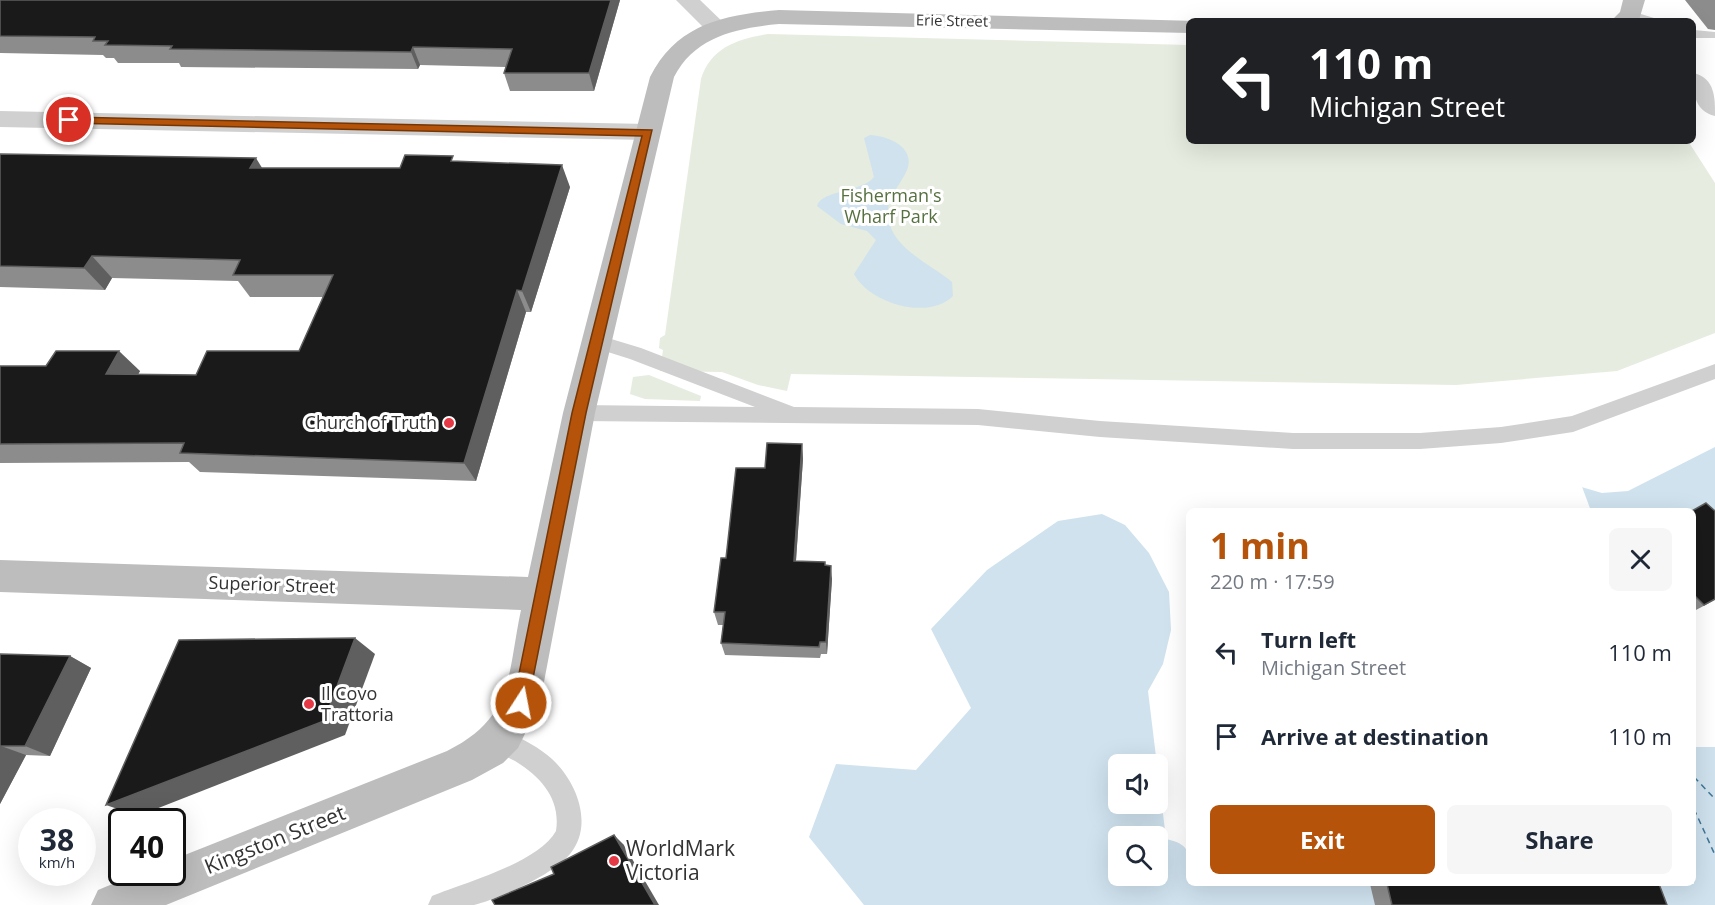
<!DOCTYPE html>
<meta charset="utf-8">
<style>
:root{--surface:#fff;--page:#f6f6f7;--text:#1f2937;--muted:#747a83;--accent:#b45309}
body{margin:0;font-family:"Open Sans",sans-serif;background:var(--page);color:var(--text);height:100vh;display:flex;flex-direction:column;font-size:22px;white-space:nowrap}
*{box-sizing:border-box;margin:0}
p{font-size:20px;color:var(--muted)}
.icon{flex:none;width:33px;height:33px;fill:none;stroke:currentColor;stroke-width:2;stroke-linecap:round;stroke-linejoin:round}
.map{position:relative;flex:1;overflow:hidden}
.panel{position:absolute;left:1186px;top:508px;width:510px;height:378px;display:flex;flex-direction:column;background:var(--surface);border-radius:9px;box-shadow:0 6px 24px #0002}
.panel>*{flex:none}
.banner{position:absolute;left:1186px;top:18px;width:510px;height:126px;border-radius:9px;box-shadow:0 6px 24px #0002;background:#202124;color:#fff;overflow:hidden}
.buttons{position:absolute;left:1108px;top:754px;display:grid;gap:12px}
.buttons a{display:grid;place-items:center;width:60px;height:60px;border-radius:9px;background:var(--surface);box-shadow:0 6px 24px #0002;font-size:30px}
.speed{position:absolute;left:18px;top:808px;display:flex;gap:12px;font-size:30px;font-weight:700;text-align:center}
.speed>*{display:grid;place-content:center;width:78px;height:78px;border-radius:50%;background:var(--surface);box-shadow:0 6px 24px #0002;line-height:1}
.speed small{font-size:15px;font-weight:400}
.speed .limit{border:3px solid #111;border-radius:9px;background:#fff;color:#111}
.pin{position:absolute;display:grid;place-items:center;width:51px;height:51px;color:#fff;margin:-26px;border:3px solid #fff;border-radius:50%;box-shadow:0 2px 6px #0007}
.me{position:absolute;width:66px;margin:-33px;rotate:11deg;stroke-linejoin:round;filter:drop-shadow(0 0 4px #0008)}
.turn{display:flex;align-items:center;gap:21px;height:126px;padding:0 24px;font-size:27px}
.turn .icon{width:78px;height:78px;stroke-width:2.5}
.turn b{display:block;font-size:42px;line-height:51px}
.round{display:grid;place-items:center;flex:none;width:63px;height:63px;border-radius:9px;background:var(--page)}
.overview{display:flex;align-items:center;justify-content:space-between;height:102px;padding:0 24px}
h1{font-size:36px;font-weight:700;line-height:45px;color:var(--accent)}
.action{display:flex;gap:12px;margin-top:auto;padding:12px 24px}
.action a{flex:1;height:69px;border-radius:9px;background:var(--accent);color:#fff;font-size:24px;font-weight:700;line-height:69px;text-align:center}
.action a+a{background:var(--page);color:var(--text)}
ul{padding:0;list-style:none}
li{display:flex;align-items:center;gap:18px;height:84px;padding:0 24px}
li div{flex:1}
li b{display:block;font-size:22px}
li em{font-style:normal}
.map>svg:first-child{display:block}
</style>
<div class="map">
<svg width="1715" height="905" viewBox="0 0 1715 905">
<rect width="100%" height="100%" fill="#fff"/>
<g fill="#e6ecdf">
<path d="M 768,34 L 1189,45 L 1190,141 L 1688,141 L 1715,183 L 1715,333 L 1617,371 L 1456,385 L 791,374 L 787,391 L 758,385 L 722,372 L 660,371 L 663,350 L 659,348 L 660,338 L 665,335 L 701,79 C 711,47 738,39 768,34 Z"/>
<path d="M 649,375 L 701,396 L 700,401 L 645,399 L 630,394 L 633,377 Z"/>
</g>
<g fill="#cfe2ee" fill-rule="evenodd">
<path d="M 870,135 C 888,136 916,147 907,170 C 900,186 886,198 888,217 C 892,249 931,264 952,282 L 953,296 C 928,321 869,303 854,274 L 876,240 L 867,231 L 841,224 L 817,206 C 821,190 863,192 874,177 L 864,138 Z"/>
<path d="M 1715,447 L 1715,905 L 864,905 L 809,837 L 836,764 L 916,770 L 971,708 L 931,629 L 987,570 L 1058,521 L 1102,514 L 1125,525 L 1149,553 L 1169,592 L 1171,630 L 1163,664 L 1148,691 L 1157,765 L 1119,765 L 1119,804 L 1158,804 L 1158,771 L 1166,839 C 1195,845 1189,858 1190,884 L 1694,884 L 1694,512 L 1521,511 L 1578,486 L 1602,493 L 1628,491 ZM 1119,837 L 1158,837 L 1158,876 L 1119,876 Z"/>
</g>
<g fill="#fff">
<path d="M 1578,483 L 1581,484 L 1591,511 L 1518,512 L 1549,489 Z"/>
<path d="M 1715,587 L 1715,747 L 1694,747 L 1694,598 Z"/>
</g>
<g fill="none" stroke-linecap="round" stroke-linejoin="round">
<g stroke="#3f7597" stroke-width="1.5" stroke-dasharray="6 4.5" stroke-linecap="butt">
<path d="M 1694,777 L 1715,799"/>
<path d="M 1694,809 L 1715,855"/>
</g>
<g fill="#d0d0d0" fill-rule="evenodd">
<path d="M 1631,11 L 1654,18 L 1656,21 L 1635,21 L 1626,18 L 1626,12 Z"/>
<path d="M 1694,30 L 1715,32 L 1715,38 L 1694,38 Z"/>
<path d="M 598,335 L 641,348 L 794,407 L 978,409 L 1100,421 L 1293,433 L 1420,433 L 1501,427 L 1572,416 L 1715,364 L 1715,379 L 1573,432 L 1501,443 L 1420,449 L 1293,449 L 1100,437 L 978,425 L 579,421 L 572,418 L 570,413 L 572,408 L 579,405 L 755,407 L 630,359 L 592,347 L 589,342 L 592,337 Z"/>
<path d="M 501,729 C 519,737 538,746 552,759 C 577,782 594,825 570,854 C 553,875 500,898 474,905 C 460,905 442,905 428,905 L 432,896 C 466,882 538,863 556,831 C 561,799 541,777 515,761 C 504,755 494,752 489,741 L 493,733 Z"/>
</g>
<g fill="#d0d0d0" fill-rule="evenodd">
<path d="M 676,0 L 700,0 L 729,28 L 725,33 L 709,33 Z"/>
<path d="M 1694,73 C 1715,79 1715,97 1715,116 C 1694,111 1692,91 1694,73 Z"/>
<path d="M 0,111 L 648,124 L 657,126 L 661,132 L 657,138 L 648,140 L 0,127 Z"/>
</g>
<g fill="#bdbdbd" fill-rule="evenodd">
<path d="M 1623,0 L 1645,0 L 1639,20 L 1611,21 L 1620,12 Z"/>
<path d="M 779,10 L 1198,21 L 1190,21 L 1190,33 L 779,24 C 737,28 695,36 674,77 L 595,413 L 540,703 L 518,748 L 503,763 L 472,780 L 166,905 L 91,905 L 98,890 L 139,873 L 172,873 L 172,860 L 447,751 C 514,718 507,676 521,610 L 0,592 L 0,560 L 528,577 L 563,413 L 650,77 C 677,24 723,15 779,10 Z"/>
</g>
</g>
<g fill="#8c8c8c">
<path d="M 0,0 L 620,0 L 594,91 L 510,91 L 504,73 L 506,67 L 420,65 L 418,69 L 181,67 L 179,63 L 118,63 L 114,58 L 106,58 L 103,55 L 0,53 Z"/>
<path d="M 1685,0 L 1715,0 L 1715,30 L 1708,29 Z"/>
<path d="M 0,154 L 262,168 L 400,168 L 455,161 L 570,187 L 531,312 L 526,312 L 476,481 L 200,472 L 189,462 L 0,463 L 0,366 L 140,371 L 138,374 L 196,375 L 299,351 L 323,297 L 250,297 L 238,281 L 112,278 L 105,290 L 0,287 Z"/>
<path d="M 802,444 L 803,459 L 796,561 L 825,562 L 825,565 L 832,579 L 827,654 L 821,654 L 820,658 L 725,655 L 721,643 L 723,625 L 718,625 L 714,612 L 726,558 L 765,468 Z"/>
<path d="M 1694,512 L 1715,600 L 1694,611 Z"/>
<path d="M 0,654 L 70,656 L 91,668 L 50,756 L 26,755 L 0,804 Z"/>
<path d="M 1370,884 L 1659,884 L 1667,905 L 1375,905 Z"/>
</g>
<g fill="#5f5f5f">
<path d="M 611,0 L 620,0 L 594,91 L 589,73 Z"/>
<path d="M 413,47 L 420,65 L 418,69 L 411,52 Z"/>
<path d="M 256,158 L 270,181 L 250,168 Z"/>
<path d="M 562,165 L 570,187 L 531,312 L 522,291 Z"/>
<path d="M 92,256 L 112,278 L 105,290 L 84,268 Z"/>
<path d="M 517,290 L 526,312 L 476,481 L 464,463 Z"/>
<path d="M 119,351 L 140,371 L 128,394 L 106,374 Z"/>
<path d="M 802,444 L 803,459 L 795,574 L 794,561 Z"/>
<path d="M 831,566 L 832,579 L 827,654 L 826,642 Z"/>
<path d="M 355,638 L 375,654 L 345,735 L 138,816 L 106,805 Z"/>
<path d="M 70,656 L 91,668 L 50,756 L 25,746 Z"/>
<path d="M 1,746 L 26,755 L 0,804 L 0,747 Z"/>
<path d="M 614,835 L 624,845 L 659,905 L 655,905 Z"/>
</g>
<g fill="#1a1a1a" stroke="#5f5f5f" stroke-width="1.5">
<path d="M 0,0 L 611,0 L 589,73 L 504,73 L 512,49 L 413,47 L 411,52 L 170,49 L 172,46 L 105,45 L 108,41 L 93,41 L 95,37 L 0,36 Z"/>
<path d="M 0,154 L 256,158 L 250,168 L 400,168 L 405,155 L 453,156 L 451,161 L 562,165 L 522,291 L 517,290 L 464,463 L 180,453 L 184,443 L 0,444 L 0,366 L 46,366 L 56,351 L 119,351 L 106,374 L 196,375 L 207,351 L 299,351 L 333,275 L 233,275 L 240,260 L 92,256 L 84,268 L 0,266 Z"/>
<path d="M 767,443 L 802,444 L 794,561 L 825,562 L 825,565 L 831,566 L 826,642 L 820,642 L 819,647 L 721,643 L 725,612 L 714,612 L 721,558 L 726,558 L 736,468 L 765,468 Z"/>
<path d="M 1706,503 L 1715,511 L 1715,599 L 1704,605 L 1694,595 L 1694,512 L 1690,512 Z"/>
<path d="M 355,638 L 324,721 L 106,805 L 179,640 Z"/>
<path d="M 0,654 L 70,656 L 25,746 L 1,746 L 0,747 Z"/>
<path d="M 614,835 L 655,905 L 495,905 L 492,900 L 554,874 L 551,867 Z"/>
<path d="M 1387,884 L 1659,884 L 1667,905 L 1392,905 Z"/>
</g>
<path fill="#b45309" stroke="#753606" stroke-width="1.5" d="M 69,117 L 652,130 L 586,413 L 527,708 L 521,711 L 516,708 L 513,703 L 572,413 L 642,136 L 66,123 L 66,118 Z"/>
<g fill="#e63946" stroke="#fff" stroke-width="2">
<circle cx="449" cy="423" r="6"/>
<circle cx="309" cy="704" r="6"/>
<circle cx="614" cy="861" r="6"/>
</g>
<g text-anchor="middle" stroke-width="6" stroke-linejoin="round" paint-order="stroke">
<g font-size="15" fill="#333" stroke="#fff">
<text transform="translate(952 21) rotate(1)" y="5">Erie Street</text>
</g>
<g font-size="18" fill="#56703f" stroke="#fff">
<text x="891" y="202">Fisherman's<tspan x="891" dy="21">Wharf Park</tspan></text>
</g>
<g font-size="18" fill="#333" stroke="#fff" text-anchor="end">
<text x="437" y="429">Church of Truth</text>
<text x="321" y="700" text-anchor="start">Il Covo<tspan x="321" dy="21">Trattoria</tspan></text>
</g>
<g font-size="18" fill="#333" stroke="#fff">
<text transform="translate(272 585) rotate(2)" y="6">Superior Street</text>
</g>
<g font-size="21" fill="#333" stroke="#fff">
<text transform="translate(275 840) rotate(-22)" y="7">Kingston Street</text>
</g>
<g font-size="21" fill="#333" stroke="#fff" text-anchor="start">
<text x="626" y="856">WorldMark<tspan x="626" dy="24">Victoria</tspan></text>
</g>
</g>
</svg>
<div class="buttons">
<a><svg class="icon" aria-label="sound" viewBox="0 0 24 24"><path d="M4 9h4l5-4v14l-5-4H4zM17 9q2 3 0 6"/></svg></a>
<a><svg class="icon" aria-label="search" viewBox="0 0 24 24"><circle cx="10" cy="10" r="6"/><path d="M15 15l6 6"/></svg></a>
</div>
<div class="speed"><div>38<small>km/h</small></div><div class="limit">40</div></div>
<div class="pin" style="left:69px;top:120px;background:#d93025"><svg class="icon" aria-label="arrive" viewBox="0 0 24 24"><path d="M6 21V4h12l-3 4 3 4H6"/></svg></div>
<svg class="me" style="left:521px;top:703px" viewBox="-20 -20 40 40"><circle r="17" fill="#b45309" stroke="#fff" stroke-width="3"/><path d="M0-11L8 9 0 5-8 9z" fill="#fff"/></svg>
<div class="banner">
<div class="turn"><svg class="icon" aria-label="left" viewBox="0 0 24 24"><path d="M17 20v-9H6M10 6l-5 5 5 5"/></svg><div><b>110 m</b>Michigan Street</div></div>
</div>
<section class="panel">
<div class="overview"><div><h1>1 min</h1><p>220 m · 17:59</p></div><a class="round"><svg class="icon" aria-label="close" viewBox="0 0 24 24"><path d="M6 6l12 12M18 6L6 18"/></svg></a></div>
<ul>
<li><svg class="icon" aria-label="left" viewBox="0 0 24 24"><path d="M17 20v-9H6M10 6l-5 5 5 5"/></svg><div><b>Turn left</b><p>Michigan Street</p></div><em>110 m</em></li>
<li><svg class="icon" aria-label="arrive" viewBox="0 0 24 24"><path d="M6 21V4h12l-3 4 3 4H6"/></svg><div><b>Arrive at destination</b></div><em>110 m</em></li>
</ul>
<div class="action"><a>Exit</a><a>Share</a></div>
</section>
</div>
